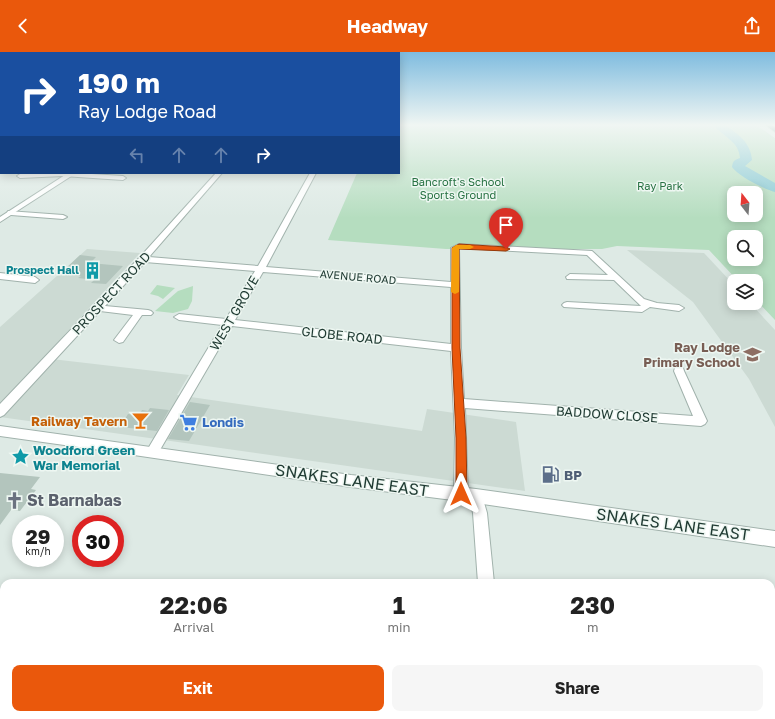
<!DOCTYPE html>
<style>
:root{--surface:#fff;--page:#f6f6f6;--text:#222;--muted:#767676;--accent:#ea580c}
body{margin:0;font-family:"Golos Text",sans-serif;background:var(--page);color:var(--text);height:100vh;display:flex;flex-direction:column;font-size:15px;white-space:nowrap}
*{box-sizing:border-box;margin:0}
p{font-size:13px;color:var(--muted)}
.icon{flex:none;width:22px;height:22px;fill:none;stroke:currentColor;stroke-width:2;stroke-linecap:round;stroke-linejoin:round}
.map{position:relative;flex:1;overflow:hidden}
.details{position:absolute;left:0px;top:527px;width:775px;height:140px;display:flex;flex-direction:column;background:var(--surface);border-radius:12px 12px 0 0;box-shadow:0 2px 10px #0003}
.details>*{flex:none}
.banner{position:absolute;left:0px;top:0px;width:400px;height:122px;box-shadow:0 2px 10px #0003;background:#1a4fa0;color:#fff;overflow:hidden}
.needle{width:26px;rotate:343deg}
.buttons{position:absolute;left:727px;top:134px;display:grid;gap:8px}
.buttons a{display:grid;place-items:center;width:36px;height:36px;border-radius:8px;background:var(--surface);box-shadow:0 2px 10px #0003;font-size:20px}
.speed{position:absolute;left:12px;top:463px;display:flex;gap:8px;font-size:20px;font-weight:700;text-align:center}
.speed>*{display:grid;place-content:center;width:52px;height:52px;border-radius:50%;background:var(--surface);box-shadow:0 2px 10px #0003;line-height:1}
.speed small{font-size:10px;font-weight:400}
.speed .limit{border:6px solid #d22;background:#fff;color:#111}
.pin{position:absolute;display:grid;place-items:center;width:34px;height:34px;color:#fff;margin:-41px -17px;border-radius:50% 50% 50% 0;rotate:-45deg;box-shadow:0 0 4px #0007}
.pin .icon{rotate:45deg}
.me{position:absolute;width:44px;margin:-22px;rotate:0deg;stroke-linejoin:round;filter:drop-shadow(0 0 3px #0008)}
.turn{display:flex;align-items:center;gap:14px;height:84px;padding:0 12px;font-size:18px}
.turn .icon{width:52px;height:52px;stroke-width:2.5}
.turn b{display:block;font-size:28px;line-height:34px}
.lanes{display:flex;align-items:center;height:38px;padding:0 12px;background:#0003;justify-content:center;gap:20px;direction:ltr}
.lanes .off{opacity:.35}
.eta{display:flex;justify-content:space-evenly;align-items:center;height:68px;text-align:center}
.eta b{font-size:24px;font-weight:700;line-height:28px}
.cta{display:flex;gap:8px;margin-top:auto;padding:8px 12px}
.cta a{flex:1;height:46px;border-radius:8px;background:var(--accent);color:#fff;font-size:16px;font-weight:700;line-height:46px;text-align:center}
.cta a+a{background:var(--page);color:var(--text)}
header{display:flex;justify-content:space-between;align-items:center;height:52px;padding:0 12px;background:var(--accent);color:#fff;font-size:18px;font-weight:700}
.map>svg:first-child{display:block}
</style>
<header><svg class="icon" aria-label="back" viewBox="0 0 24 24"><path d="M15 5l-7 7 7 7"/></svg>Headway<svg class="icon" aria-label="share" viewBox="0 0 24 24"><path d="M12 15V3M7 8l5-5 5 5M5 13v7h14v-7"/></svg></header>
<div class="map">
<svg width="775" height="667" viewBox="0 0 775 667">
<rect width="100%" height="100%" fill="#deeae5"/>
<g fill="#ccdad3">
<path d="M 87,197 L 140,201 L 43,306 L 189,323 L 177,343 L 422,379 L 427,357 L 516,370 L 525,439 L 0,365 L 0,275 Z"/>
<path d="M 627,198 L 704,201 L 734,233 L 734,251 L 750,251 L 775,278 L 775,375 L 749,327 L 693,250 Z"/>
</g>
<g fill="#b5ddbf" fill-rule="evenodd">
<path d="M 399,73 L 756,73 L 775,86 L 775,268 L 756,248 L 756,229 L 738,229 L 709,198 L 617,194 L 602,197 L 446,197 L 328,188 L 357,121 L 399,121 ZM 734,141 L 756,141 L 756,163 L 734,163 ZM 734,185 L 756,185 L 756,207 L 734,207 Z"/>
<path d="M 157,233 L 175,236 L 163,247 L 158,244 L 150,242 Z"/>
<path d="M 193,234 L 192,249 L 188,257 L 173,261 L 155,259 L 178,239 Z"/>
<path d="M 0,639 L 4,640 L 4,663 L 102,663 L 119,667 L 0,667 Z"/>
</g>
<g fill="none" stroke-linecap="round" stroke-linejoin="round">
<path fill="#83c7d2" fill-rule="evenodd" d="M 714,73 L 725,73 C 738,82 751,91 752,108 L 745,114 L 775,131 L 775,140 C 764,137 738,124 732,115 C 733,109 734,108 740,106 C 739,89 723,85 714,73 Z"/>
</g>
<g fill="#b3c5bd">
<path d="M 80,203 L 96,205 L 90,211 L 123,214 L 106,232 L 91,231 L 94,228 L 78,226 L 81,224 L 60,222 Z"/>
<path d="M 190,350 L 210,353 L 189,389 L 168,387 Z"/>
<path d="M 150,356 L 169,358 L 157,379 L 120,375 L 128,362 L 139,363 L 142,358 L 148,359 Z"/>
<path d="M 0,421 L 40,425 L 31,437 L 36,438 L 20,459 L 11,458 L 0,473 Z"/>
</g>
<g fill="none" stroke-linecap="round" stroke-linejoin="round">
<defs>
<g id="minor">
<path d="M 44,121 L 76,121 L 123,124 L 126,126 L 123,128 L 63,124 L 20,126 L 17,124 L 20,122 Z"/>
<path d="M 216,121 L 222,121 L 149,205 L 258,214 L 310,121 L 316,121 L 266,215 L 451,230 L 451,196 L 459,192 L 592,199 L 644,247 L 657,251 L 679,253 L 684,256 L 679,259 L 650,255 L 642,260 L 564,255 L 562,253 L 564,251 L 567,250 L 641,254 L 614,228 L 567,227 L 566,225 L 570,222 L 608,223 L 587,203 L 460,196 L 459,197 L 461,296 L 464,347 L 693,364 L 674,319 L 675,316 L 683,316 L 684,319 L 707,369 L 705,372 L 701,374 L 465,356 L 468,442 L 466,446 L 461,448 L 456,446 L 454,442 L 455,386 L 451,299 L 232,274 L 157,403 L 153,404 L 149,403 L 147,399 L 149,395 L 222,273 L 179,268 L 174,265 L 179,262 L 226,267 L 255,219 L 145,210 L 105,254 L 148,258 L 151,259 L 153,261 L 151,263 L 142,263 L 123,290 L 119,291 L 114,288 L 133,263 L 100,259 L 4,363 L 0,365 L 0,352 L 140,205 ZM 263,220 L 451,235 L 451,292 L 235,268 Z"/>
<path d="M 8,159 L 63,163 L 67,165 L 63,167 L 11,163 L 7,161 Z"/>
<path d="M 0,221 L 35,225 L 39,228 L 35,231 L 0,227 Z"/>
<path d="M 476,438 L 481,440 L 487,461 L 494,531 L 478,531 L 473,461 L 469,444 L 471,440 Z"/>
<path d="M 0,622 L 4,623 L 4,641 L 0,640 Z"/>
<path d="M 133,663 L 167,663 L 168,667 L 134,667 Z"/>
<rect x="489" y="663" width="18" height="4"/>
</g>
<g id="tertiary">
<rect x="0" y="74" width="1" height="4"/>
<path d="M 68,121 L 76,121 L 0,170 L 0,165 Z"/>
<path d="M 0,374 L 351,423 L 476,437 L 775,479 L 775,495 L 476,451 L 351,435 L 100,398 L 0,384 Z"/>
</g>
<path id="motorway" d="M 765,73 L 771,73 L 775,75 L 775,80 Z"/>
</defs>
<use href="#minor" stroke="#a1b2ac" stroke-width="2"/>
<use href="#tertiary" stroke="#a1b2ac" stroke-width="2"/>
<use href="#motorway" stroke="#bcc4c2" stroke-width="2"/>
<use href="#minor" fill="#fff" fill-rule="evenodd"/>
<use href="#tertiary" fill="#fff" fill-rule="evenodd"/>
<use href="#motorway" fill="#2a675a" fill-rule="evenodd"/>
</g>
<linearGradient id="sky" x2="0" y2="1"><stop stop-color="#7fbcdf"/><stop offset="0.44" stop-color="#f0f6f3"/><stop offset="1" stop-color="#f0f6f3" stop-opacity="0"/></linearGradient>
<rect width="775" height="166" fill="url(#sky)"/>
<path fill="#ea580c" stroke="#983908" d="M 459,192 L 506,195 L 510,197 L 506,199 L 459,197 L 460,296 L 466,386 L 467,442 L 465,446 L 461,447 L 457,446 L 456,442 L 456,386 L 452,296 L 452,196 Z"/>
<path fill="#f59e0b" d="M 456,193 L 470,193 L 474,195 L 470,197 L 459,197 L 459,240 L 455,242 L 451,240 L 452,196 Z"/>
<defs>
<symbol id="building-bare" viewBox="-9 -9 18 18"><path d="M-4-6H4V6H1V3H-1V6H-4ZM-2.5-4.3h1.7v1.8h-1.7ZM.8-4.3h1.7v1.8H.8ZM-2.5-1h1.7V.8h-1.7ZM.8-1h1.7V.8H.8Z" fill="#0f9aa8" stroke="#eef7f2" stroke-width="2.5" paint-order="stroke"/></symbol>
<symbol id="school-bare" viewBox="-9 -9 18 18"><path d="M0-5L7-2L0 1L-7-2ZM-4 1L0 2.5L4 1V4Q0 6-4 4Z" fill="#8d6e63" stroke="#eef7f2" stroke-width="2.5" paint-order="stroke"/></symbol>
<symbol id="bar-bare" viewBox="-9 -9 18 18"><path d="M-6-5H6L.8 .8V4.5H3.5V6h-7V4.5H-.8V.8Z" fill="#e8710a" stroke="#eef7f2" stroke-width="2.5" paint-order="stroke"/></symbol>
<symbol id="supermarket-bare" viewBox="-9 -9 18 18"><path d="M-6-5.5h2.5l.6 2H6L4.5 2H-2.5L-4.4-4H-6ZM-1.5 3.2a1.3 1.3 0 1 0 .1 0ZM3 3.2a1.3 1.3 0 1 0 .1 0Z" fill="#3f7fe0" stroke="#eef7f2" stroke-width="2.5" paint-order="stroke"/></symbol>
<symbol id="sight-bare" viewBox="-9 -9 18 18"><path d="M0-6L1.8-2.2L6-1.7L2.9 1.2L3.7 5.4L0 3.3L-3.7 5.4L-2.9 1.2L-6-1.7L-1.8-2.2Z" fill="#0f9aa8" stroke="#eef7f2" stroke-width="2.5" paint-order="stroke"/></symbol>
<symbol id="fuel-bare" viewBox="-9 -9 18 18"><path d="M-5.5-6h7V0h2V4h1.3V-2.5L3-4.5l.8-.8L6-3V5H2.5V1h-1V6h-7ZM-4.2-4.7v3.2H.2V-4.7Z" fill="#5c6f8a" stroke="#eef7f2" stroke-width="2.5" paint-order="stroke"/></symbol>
<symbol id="church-bare" viewBox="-9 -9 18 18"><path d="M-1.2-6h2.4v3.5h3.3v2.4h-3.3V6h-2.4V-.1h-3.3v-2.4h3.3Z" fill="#6b7280" stroke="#eef7f2" stroke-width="2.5" paint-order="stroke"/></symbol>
</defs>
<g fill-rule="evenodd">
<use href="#building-bare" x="80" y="206" width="25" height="25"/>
<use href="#school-bare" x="740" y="290" width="25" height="25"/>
<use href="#bar-bare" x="128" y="356" width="25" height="25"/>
<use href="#supermarket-bare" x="176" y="358" width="25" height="25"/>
<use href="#sight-bare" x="8" y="392" width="25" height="25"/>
<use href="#fuel-bare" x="538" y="410" width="25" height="25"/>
<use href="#church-bare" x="2" y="436" width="25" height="25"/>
</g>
<g text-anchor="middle" stroke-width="3" stroke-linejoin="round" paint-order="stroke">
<g font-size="11" fill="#287243" stroke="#eef7f2">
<text x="458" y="134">Bancroft's School<tspan x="458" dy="13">Sports Ground</tspan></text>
<text x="660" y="138">Ray Park</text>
</g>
<g font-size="11" font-weight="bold" fill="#0d838f" stroke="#eef7f2" text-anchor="end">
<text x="79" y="222">Prospect Hall</text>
</g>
<g font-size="11" fill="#1f3a32" stroke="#eef7f2">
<text transform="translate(358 225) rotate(5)" y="4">AVENUE ROAD</text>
</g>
<g font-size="13" fill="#1f3a32" stroke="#eef7f2">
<text transform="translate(111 241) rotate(-47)" y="5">PROSPECT ROAD</text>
<text transform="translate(234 261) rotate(-60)" y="5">WEST GROVE</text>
<text transform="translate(342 283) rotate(6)" y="5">GLOBE ROAD</text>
<text transform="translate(607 362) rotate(4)" y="5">BADDOW CLOSE</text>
</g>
<g font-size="13" font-weight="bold" fill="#785e54" stroke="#eef7f2" text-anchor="end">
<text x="740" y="300">Ray Lodge<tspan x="740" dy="15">Primary School</tspan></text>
</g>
<g font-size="13" font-weight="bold" fill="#c56008" stroke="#eef7f2" text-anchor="end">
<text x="127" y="374">Railway Tavern</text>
</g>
<g font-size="13" font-weight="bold" fill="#366cbe" stroke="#eef7f2" text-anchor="start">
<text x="202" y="375">Londis</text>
</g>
<g font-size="13" font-weight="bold" fill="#0d838f" stroke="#eef7f2" text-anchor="start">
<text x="33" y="403">Woodford Green<tspan x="33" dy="15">War Memorial</tspan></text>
</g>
<g font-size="13" font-weight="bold" fill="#4e5e75" stroke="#eef7f2" text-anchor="start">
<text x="564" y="428">BP</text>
</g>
<g font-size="16" fill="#1f3a32" stroke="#eef7f2">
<text transform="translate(352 428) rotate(8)" y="6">SNAKES LANE EAST</text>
<text transform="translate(673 472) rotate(8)" y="6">SNAKES LANE EAST</text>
</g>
<g font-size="16" font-weight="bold" fill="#5b616d" stroke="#eef7f2" text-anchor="start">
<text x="27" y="454">St Barnabas</text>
</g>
</g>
</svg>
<div class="buttons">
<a><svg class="needle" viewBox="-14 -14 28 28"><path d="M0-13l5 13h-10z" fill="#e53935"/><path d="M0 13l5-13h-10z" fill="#767676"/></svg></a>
<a><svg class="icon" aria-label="search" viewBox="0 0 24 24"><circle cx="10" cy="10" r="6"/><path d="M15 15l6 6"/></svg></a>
<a><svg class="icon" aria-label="layers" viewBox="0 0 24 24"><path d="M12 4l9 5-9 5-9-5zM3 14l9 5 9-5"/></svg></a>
</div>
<div class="speed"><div>29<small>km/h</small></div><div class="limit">30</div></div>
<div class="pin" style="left:506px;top:197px;background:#d93025"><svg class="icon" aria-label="arrive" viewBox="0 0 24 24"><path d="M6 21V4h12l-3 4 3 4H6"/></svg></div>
<svg class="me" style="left:461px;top:442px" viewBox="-20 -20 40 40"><path d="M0-17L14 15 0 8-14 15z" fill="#ea580c" stroke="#fff" stroke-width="4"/></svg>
<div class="banner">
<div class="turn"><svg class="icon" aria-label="right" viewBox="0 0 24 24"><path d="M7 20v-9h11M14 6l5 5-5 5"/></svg><div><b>190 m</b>Ray Lodge Road</div></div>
<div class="lanes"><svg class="icon off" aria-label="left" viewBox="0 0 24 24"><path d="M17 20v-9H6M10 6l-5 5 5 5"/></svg><svg class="icon off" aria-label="ahead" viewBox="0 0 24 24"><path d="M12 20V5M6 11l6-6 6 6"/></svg><svg class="icon off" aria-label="ahead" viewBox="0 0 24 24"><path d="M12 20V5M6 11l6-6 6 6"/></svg><svg class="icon" aria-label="right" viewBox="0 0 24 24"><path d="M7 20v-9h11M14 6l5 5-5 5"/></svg></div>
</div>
<section class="details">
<div class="eta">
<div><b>22:06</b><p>Arrival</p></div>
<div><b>1</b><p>min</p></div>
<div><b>230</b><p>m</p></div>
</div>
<div class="cta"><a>Exit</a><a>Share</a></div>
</section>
</div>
